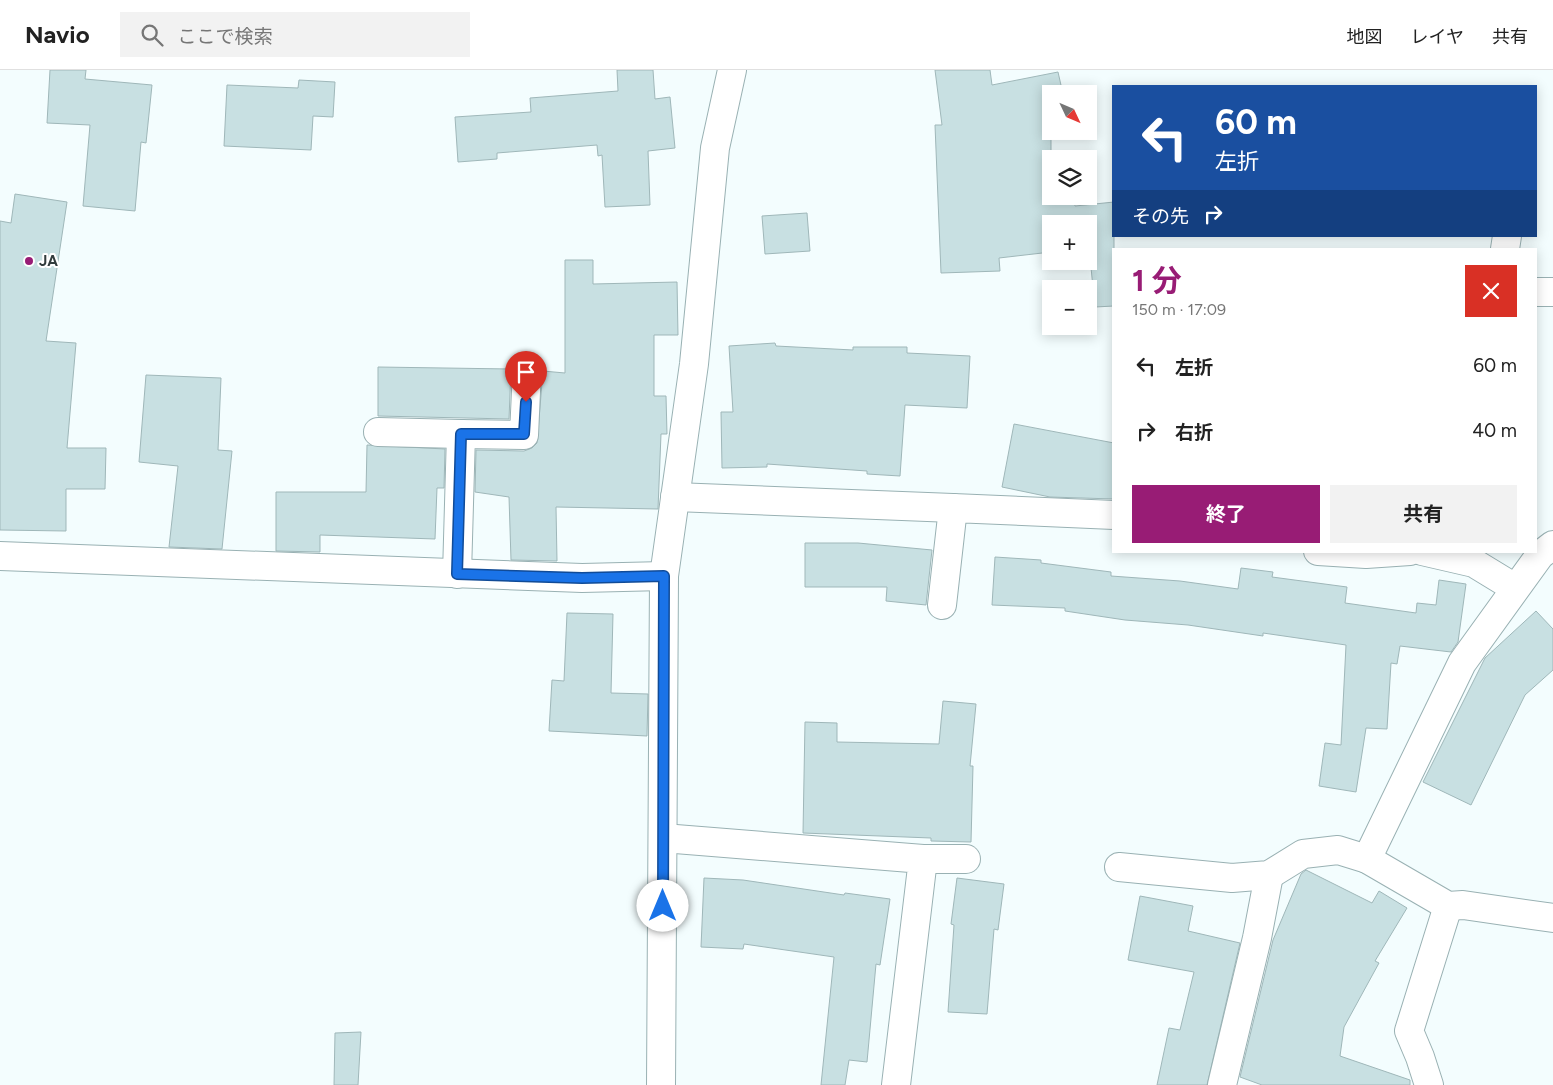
<!DOCTYPE html>
<html lang="ja">
<meta charset="utf-8">
<style>
:root{--surface:#fff;--page:#f2f2f2;--text:#222;--muted:#767676;--line:#e0e0e0;--accent:#981c75}
body{margin:0;font-family:Figtree,"Noto Sans JP",sans-serif;background:var(--page);color:var(--text);height:100vh;display:flex;flex-direction:column;font-size:19px;white-space:nowrap}
*{box-sizing:border-box;margin:0}
p{font-size:16px;color:var(--muted)}
.icon{flex:none;width:28px;height:28px;fill:none;stroke:currentColor;stroke-width:2;stroke-linecap:round;stroke-linejoin:round}
.map{position:relative;flex:1;overflow:hidden}
.sheet{position:absolute;left:1112px;top:178px;width:425px;height:305px;display:flex;flex-direction:column;background:var(--surface);border-radius:0px;box-shadow:0 2px 12px #0003}
.sheet>*{flex:none}
.hud{position:absolute;left:1112px;top:15px;width:425px;height:152px;border-radius:0px;box-shadow:0 2px 12px #0003;background:#1a4fa0;color:#fff;overflow:hidden}
.needle{width:32px;rotate:134deg}
.buttons{position:absolute;left:1042px;top:15px;display:grid;gap:10px}
.buttons a{display:grid;place-items:center;width:55px;height:55px;border-radius:0px;background:var(--surface);box-shadow:0 2px 12px #0003;font-size:25px}
.pin{position:absolute;display:grid;place-items:center;width:42px;height:42px;color:#fff;margin:-51px -21px;border-radius:50% 50% 50% 0;rotate:-45deg;box-shadow:0 0 5px #0007}
.pin .icon{rotate:45deg}
.me{position:absolute;width:55px;margin:-28px;rotate:0deg;stroke-linejoin:round;filter:drop-shadow(0 0 4px #0008)}
.turn{display:flex;align-items:center;gap:18px;height:105px;padding:0 20px;font-size:22px}
.turn .icon{width:65px;height:65px;stroke-width:2.5}
.turn b{display:block;font-size:35px;line-height:42px}
.then{display:flex;align-items:center;height:48px;padding:0 20px;background:#0003;gap:10px;font-size:19px}
.round{display:grid;place-items:center;flex:none;width:52px;height:52px;border-radius:0px;background:var(--page)}
.headline{display:flex;align-items:center;justify-content:space-between;height:85px;padding:0 20px}
h1{font-size:30px;font-weight:700;line-height:38px;color:var(--accent)}
.primary-button{display:flex;gap:10px;margin-top:auto;padding:10px 20px}
.primary-button a{flex:1;height:58px;border-radius:0px;background:var(--accent);color:#fff;font-size:20px;font-weight:700;line-height:58px;text-align:center}
.primary-button a+a{background:var(--page);color:var(--text)}
ul{padding:0;list-style:none}
li{display:flex;align-items:center;gap:15px;height:65px;padding:0 20px}
li div{flex:1}
li b{display:block;font-size:19px}
li em{font-style:normal}
header{display:flex;align-items:center;gap:30px;box-sizing:border-box;height:70px;padding:0 25px;background:var(--surface);border-bottom:1px solid var(--line)}
header strong{font-size:24px}
nav{display:flex;gap:28px;margin-inline-start:auto;font-size:18px}
.search{width:350px;height:45px;background:var(--page);display:flex;align-items:center;gap:12px;box-sizing:border-box;padding:0 18px;border-radius:0px;color:var(--muted);font-size:19px}
.map>svg:first-child{display:block}
</style>
<header>
<strong>Navio</strong>
<div class="search"><svg class="icon" aria-label="search" viewBox="0 0 24 24"><circle cx="10" cy="10" r="6"/><path d="M15 15l6 6"/></svg>ここで検索</div>
<nav><a>地図</a><a>レイヤ</a><a>共有</a></nav>
</header>
<div class="map">
<svg width="1553" height="1015" viewBox="0 0 1553 1015">
<rect width="100%" height="100%" fill="#f3fdfe"/>
<g fill="#c8e0e2" stroke="#9fb7b9">
<path d="M 50,0 L 86,0 L 85,9 L 152,15 L 146,73 L 141,72 L 135,141 L 83,136 L 90,55 L 47,53 Z"/>
<path d="M 617,0 L 653,0 L 655,29 L 670,27 L 675,78 L 648,81 L 650,135 L 605,137 L 602,85 L 598,86 L 597,75 L 497,83 L 497,89 L 458,92 L 455,47 L 531,42 L 530,28 L 618,21 Z"/>
<path d="M 935,0 L 990,0 L 992,15 L 1058,2 L 1063,24 L 1051,24 L 1051,61 L 1070,63 L 1051,67 L 1051,126 L 1073,126 L 1075,136 L 1114,132 L 1114,236 L 1095,237 L 1089,178 L 1089,154 L 1051,154 L 1051,182 L 999,188 L 1000,201 L 941,203 L 935,55 L 942,55 Z"/>
<path d="M 299,10 L 335,12 L 333,47 L 313,46 L 311,80 L 224,76 L 227,15 L 298,18 Z"/>
<path d="M 15,124 L 67,132 L 46,271 L 76,273 L 67,378 L 106,378 L 105,419 L 66,419 L 66,461 L 0,460 L 0,151 L 11,153 Z"/>
<path d="M 807,143 L 810,181 L 765,184 L 762,146 Z"/>
<path d="M 565,190 L 593,190 L 593,214 L 677,212 L 678,265 L 654,265 L 654,326 L 666,326 L 667,364 L 661,364 L 658,439 L 556,437 L 557,491 L 511,490 L 509,427 L 475,422 L 476,380 L 524,381 L 532,378 L 537,373 L 543,301 L 565,303 Z"/>
<path d="M 775,273 L 776,276 L 853,280 L 853,277 L 907,277 L 907,283 L 970,286 L 967,338 L 905,335 L 900,406 L 867,404 L 867,401 L 767,394 L 767,397 L 722,398 L 721,342 L 733,342 L 729,276 Z"/>
<path d="M 378,297 L 511,299 L 509,349 L 378,346 Z"/>
<path d="M 146,305 L 221,308 L 218,380 L 232,381 L 222,479 L 169,477 L 178,396 L 139,392 Z"/>
<path d="M 1014,354 L 1114,373 L 1114,429 L 1050,427 L 1002,417 Z"/>
<path d="M 367,375 L 445,379 L 444,418 L 437,418 L 435,469 L 320,465 L 320,482 L 276,481 L 276,422 L 366,422 Z"/>
<path d="M 805,473 L 858,473 L 932,480 L 926,535 L 886,531 L 887,517 L 805,517 Z"/>
<path d="M 995,487 L 1041,490 L 1041,493 L 1111,502 L 1111,506 L 1180,511 L 1238,519 L 1241,498 L 1273,502 L 1272,507 L 1347,517 L 1345,533 L 1416,543 L 1417,533 L 1436,535 L 1439,510 L 1466,514 L 1458,572 L 1451,582 L 1400,576 L 1397,594 L 1391,593 L 1387,659 L 1366,658 L 1356,722 L 1319,716 L 1325,673 L 1341,675 L 1346,575 L 1263,563 L 1263,566 L 1188,555 L 1125,550 L 1065,541 L 1065,538 L 992,535 Z"/>
<path d="M 1536,541 L 1553,559 L 1553,600 L 1525,625 L 1471,735 L 1423,712 L 1485,588 Z"/>
<path d="M 567,543 L 613,544 L 611,623 L 648,624 L 647,666 L 549,661 L 552,610 L 564,611 Z"/>
<path d="M 943,631 L 976,634 L 970,696 L 973,696 L 971,772 L 931,771 L 931,768 L 803,763 L 805,652 L 837,653 L 837,672 L 939,674 Z"/>
<path d="M 1306,800 L 1372,833 L 1379,821 L 1407,838 L 1375,891 L 1379,893 L 1344,957 L 1340,986 L 1410,1010 L 1410,1015 L 1262,1015 L 1240,1007 L 1273,870 L 1301,804 Z"/>
<path d="M 704,808 L 743,810 L 844,825 L 845,823 L 890,829 L 880,895 L 876,894 L 867,992 L 849,990 L 845,1015 L 821,1015 L 834,887 L 744,874 L 743,879 L 701,877 Z"/>
<path d="M 957,808 L 1004,814 L 998,860 L 994,859 L 987,944 L 948,942 L 954,855 L 951,854 Z"/>
<path d="M 1140,826 L 1193,836 L 1188,861 L 1240,873 L 1207,1015 L 1157,1015 L 1169,958 L 1180,960 L 1194,902 L 1128,890 Z"/>
<path d="M 361,962 L 358,1015 L 334,1015 L 335,963 Z"/>
</g>
<g fill="none" stroke-linecap="round" stroke-linejoin="round">
<defs>
<g id="street">
<path d="M 1505,179 L 1507,166"/>
<path d="M 1536,222 L 1553,222"/>
<path d="M 378,362 L 461,364"/>
<path d="M 675,427 L 953,438"/>
<path d="M 1553,475 L 1540,485 L 1462,593 L 1367,789 L 1448,836 L 1463,835 L 1553,848"/>
<path d="M 1318,481 L 1366,484 L 1410,481"/>
<path d="M 1422,481 L 1474,493 L 1515,518"/>
<path d="M 0,486 L 582,508 L 664,506"/>
<path d="M 457,504 L 461,364 L 524,365 L 527,299"/>
<path d="M 942,535 L 953,438 L 1114,445"/>
<path d="M 663,768 L 923,789 L 896,1015"/>
<path d="M 923,789 L 966,789"/>
<path d="M 1119,797 L 1232,808 L 1269,805 L 1303,784 L 1338,780 L 1367,789"/>
<path d="M 661,1015 L 664,506 L 694,294 L 715,78 L 732,0"/>
<path d="M 1222,1015 L 1257,868 L 1269,805"/>
<path d="M 1429,1015 L 1420,987 L 1409,961 L 1448,836"/>
</g>
</defs>
<use href="#street" stroke="#99b1b3" stroke-width="30"/>
<use href="#street" stroke="#fff" stroke-width="28"/>
</g>
<g fill="none" stroke-linecap="round" stroke-linejoin="round">
<defs>
<path id="route" d="M 526,332 L 524,364 L 461,364 L 457,504 L 582,508 L 664,506 L 663,836"/>
</defs>
<use href="#route" stroke="#114b97" stroke-width="12"/>
<use href="#route" stroke="#1a73e8" stroke-width="9"/>
</g>
<circle fill="#981c75" stroke="#fff" stroke-width="2" cx="29" cy="191" r="5"/>
<g text-anchor="middle" stroke-width="4" stroke-linejoin="round" paint-order="stroke">
<g font-size="15" font-weight="bold" fill="#323c3d" stroke="#fff" text-anchor="start">
<text x="39" y="196">JA</text>
</g>
</g>
</svg>
<div class="buttons">
<a><svg class="needle" viewBox="-14 -14 28 28"><path d="M0-13l5 13h-10z" fill="#e53935"/><path d="M0 13l5-13h-10z" fill="#767676"/></svg></a>
<a><svg class="icon" aria-label="layers" viewBox="0 0 24 24"><path d="M12 4l9 5-9 5-9-5zM3 14l9 5 9-5"/></svg></a>
<a>+</a>
<a>−</a>
</div>
<div class="pin" style="left:526px;top:332px;background:#d93025"><svg class="icon" aria-label="arrive" viewBox="0 0 24 24"><path d="M6 21V4h12l-3 4 3 4H6"/></svg></div>
<svg class="me" style="left:663px;top:836px" viewBox="-20 -20 40 40"><circle r="19" fill="#fff"/><path d="M0-13L10 11 0 6-10 11z" fill="#1a73e8"/></svg>
<div class="hud">
<div class="turn"><svg class="icon" aria-label="left" viewBox="0 0 24 24"><path d="M17 20v-9H6M10 6l-5 5 5 5"/></svg><div><b>60 m</b>左折</div></div>
<div class="then">その先<svg class="icon" aria-label="right" viewBox="0 0 24 24"><path d="M7 20v-9h11M14 6l5 5-5 5"/></svg></div>
</div>
<section class="sheet">
<div class="headline"><div><h1>1 分</h1><p>150 m · 17:09</p></div><a class="round" style="background:#d93025;color:#fff"><svg class="icon" aria-label="close" viewBox="0 0 24 24"><path d="M6 6l12 12M18 6L6 18"/></svg></a></div>
<ul>
<li><svg class="icon" aria-label="left" viewBox="0 0 24 24"><path d="M17 20v-9H6M10 6l-5 5 5 5"/></svg><div><b>左折</b></div><em>60 m</em></li>
<li><svg class="icon" aria-label="right" viewBox="0 0 24 24"><path d="M7 20v-9h11M14 6l5 5-5 5"/></svg><div><b>右折</b></div><em>40 m</em></li>
</ul>
<div class="primary-button"><a>終了</a><a>共有</a></div>
</section>
</div>
